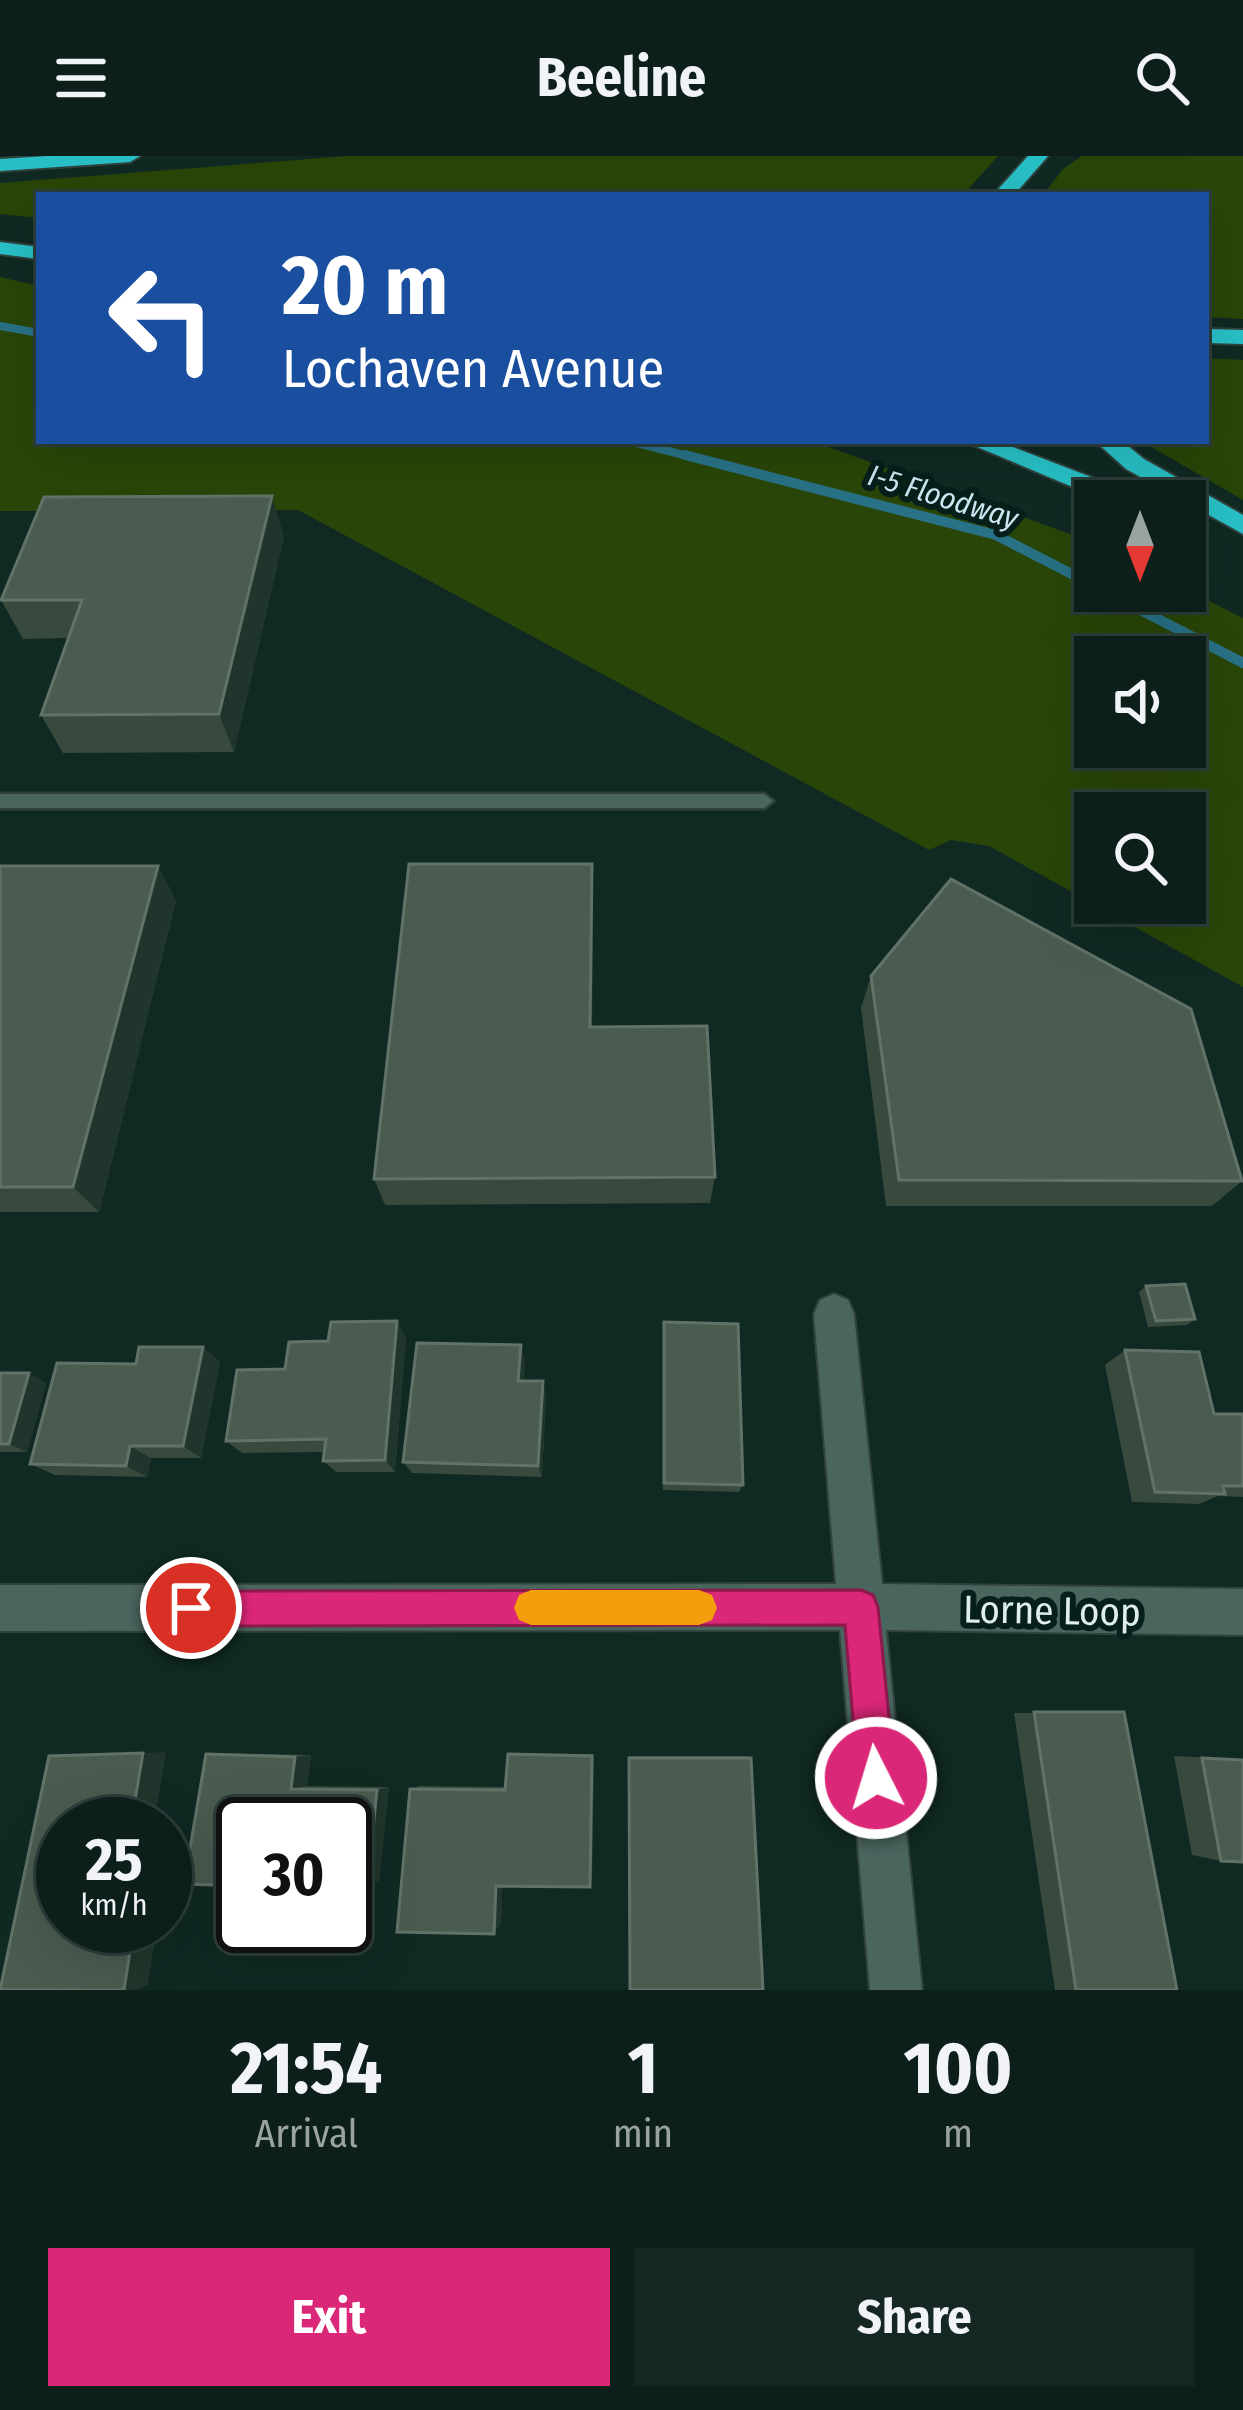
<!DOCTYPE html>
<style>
:root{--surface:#0c1f1a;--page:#152723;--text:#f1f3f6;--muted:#9aa2a2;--line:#2c3d39;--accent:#db2777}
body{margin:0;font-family:"Fira Sans Condensed",sans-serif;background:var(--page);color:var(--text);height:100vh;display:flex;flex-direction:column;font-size:45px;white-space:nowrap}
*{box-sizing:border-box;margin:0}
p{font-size:39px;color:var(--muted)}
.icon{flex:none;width:66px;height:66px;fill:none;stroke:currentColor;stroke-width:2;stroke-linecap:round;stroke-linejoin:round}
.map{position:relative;height:1834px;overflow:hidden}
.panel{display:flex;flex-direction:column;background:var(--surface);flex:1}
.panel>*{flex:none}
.top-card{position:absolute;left:36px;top:36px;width:1173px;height:252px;border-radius:0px;box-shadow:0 12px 48px #0002,0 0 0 3px var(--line);background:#1a4fa0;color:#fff;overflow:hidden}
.needle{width:78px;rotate:180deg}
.buttons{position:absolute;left:1074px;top:324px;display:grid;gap:24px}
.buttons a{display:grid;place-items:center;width:132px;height:132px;border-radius:0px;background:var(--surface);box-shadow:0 12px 48px #0002,0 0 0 3px var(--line);font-size:60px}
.speed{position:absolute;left:36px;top:1641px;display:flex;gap:24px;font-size:60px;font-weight:700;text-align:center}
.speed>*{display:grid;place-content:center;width:156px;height:156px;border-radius:50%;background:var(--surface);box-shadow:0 12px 48px #0002,0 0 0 3px var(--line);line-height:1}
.speed small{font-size:30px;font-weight:400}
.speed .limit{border:6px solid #111;border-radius:18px;background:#fff;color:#111}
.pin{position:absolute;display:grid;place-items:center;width:102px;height:102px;color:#fff;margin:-51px;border:6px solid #fff;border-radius:50%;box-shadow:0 3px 12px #0007}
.me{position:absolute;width:132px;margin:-66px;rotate:355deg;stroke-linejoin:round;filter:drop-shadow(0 0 9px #0008)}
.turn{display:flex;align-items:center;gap:42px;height:252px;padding:0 48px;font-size:54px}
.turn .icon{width:156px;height:156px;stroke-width:2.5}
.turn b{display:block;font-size:84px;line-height:102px}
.eta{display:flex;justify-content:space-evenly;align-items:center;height:204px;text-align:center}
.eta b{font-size:72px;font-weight:700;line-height:84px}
.action{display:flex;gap:24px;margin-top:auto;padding:24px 48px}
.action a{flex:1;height:138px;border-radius:0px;background:var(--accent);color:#fff;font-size:48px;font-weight:700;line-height:138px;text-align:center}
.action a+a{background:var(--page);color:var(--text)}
header{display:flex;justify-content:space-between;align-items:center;height:156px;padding:0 48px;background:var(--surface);font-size:54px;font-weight:700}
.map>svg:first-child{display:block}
</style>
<header><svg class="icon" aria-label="menu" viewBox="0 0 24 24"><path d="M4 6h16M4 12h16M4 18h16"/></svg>Beeline<svg class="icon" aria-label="search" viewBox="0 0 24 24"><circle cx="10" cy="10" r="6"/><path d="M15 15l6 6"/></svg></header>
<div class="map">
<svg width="1243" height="1834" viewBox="0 0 1243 1834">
<rect width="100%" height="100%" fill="#102923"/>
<g fill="#294608" fill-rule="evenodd">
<path d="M 349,0 L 998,0 L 963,39 L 39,39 L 39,62 L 0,58 L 0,27 Z"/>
<path d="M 1082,0 L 1243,0 L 1243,163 L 1206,161 L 1206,39 L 1043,39 L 1063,13 Z"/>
<path d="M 0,121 L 39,130 L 39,285 L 812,285 L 1095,387 L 1095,435 L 1185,433 L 1243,462 L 1243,831 L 989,690 L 951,684 L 929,694 L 298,354 L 0,355 ZM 1095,501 L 1185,501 L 1185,591 L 1095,591 ZM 1095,657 L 1185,657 L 1185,747 L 1095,747 Z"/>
<path d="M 1206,202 L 1243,204 L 1243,344 L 1141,285 L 1206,285 Z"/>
</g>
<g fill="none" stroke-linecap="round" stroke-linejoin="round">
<g stroke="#297186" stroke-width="8">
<path d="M 0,170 L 39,177"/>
<path d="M 629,285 L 696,302"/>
</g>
<g stroke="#297186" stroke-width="10">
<path d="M 685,299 L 996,379 L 1095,430"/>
<path d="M 1104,435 L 1243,507"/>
</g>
<defs>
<path id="lane" d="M 0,638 L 764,638 L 773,645 L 764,652 L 0,652 Z"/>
<path id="street" d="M 834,1138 L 848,1144 L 854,1158 L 882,1428 L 1243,1433 L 1243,1479 L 886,1474 L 922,1834 L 870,1834 L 840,1474 L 0,1475 L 0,1429 L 836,1428 L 814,1158 L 820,1144 Z"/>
<g id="highway">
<path d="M 47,0 L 140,0 L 130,6 L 0,15 L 0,3 Z"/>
<path d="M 1028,0 L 1048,0 L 1014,39 L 993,39 Z"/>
<path d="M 0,86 L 39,91 L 39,103 L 0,98 Z"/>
<path d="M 1206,173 L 1243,174 L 1243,188 L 1206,187 Z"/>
<path d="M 963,285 L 997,285 L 1138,339 L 1142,345 L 1106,345 Z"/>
<path d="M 1095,285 L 1122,285 L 1144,303 L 1243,359 L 1243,378 L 1126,313 Z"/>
</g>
</defs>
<use href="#lane" stroke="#31423e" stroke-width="5"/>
<use href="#street" stroke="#31423e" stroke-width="4"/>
<use href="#highway" stroke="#31423e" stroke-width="4"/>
<use href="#lane" fill="#4a645e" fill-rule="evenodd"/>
<use href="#street" fill="#4a645e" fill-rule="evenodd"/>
<use href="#highway" fill="#28c0c6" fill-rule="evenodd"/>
</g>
<g fill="#38493d">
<path d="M 284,380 L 234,596 L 63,597 L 41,559 L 68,482 L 23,483 L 1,444 Z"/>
<path d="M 0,710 L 158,710 L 176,745 L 99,1056 L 0,1056 Z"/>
<path d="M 593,742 L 592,871 L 715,1021 L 710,1047 L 385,1049 L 374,1023 Z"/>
<path d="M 871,820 L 1242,1025 L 1212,1050 L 886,1050 L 861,852 Z"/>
<path d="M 1146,1130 L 1195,1163 L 1187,1169 L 1148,1171 L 1139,1136 Z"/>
<path d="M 664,1166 L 743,1329 L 739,1336 L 663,1334 Z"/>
<path d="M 406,1181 L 395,1316 L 336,1316 L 323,1305 L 324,1296 L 242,1297 L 226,1285 L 285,1213 Z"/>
<path d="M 203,1191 L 220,1206 L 201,1302 L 151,1302 L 147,1321 L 55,1319 L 30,1308 L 136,1208 Z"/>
<path d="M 1125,1194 L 1214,1258 L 1243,1258 L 1243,1341 L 1218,1340 L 1199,1348 L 1132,1346 L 1105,1209 Z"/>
<path d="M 525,1205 L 523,1225 L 546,1239 L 542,1321 L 412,1317 L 403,1306 Z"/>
<path d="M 0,1217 L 46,1227 L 27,1296 L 0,1296 Z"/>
<path d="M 1124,1556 L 1177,1834 L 1055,1834 L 1014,1557 Z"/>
<path d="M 226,1597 L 311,1599 L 307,1630 L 389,1631 L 379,1724 L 367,1732 L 206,1598 Z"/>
<path d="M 513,1597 L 594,1598 L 592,1723 L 502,1730 L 501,1767 L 410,1633 L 420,1630 L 506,1631 L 508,1598 Z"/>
<path d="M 629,1600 L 745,1600 L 751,1602 L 630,1834 Z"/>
<path d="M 1174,1600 L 1243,1603 L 1221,1705 L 1192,1699 Z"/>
</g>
<g fill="#20352b">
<path d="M 272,340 L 284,380 L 234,596 L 219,558 Z"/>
<path d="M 592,708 L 593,742 L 592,901 L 590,871 Z"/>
<path d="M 158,710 L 176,745 L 99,1056 L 73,1031 Z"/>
<path d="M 397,1165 L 406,1181 L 395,1316 L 385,1304 Z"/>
<path d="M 521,1189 L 525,1205 L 522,1239 L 518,1225 Z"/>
<path d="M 203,1191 L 220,1206 L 201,1302 L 183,1290 Z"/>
<path d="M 29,1217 L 46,1227 L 27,1296 L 9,1288 Z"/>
<path d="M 543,1225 L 546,1239 L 542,1321 L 538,1310 Z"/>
<path d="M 130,1290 L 151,1302 L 147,1321 L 126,1310 Z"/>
<path d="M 166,1596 L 154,1668 L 131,1668 L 143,1597 Z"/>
<path d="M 594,1598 L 592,1723 L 590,1731 L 592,1600 Z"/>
<path d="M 311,1599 L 307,1630 L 291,1633 L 295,1601 Z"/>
<path d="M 389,1631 L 379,1724 L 367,1732 L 377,1634 Z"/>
<path d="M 503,1722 L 501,1767 L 494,1778 L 496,1730 Z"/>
<path d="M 134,1770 L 157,1770 L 148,1828 L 137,1834 L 124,1834 Z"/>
</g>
<g fill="#4a5b50" stroke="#617268" stroke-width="3">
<path d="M 272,340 L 219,558 L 41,559 L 82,444 L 1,444 L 44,341 Z"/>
<path d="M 409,708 L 592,708 L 590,871 L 707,870 L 715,1021 L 374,1023 Z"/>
<path d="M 0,710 L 158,710 L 73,1031 L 0,1031 Z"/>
<path d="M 951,723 L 1191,853 L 1242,1025 L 899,1024 L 871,820 Z"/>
<path d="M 1185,1128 L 1195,1163 L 1156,1165 L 1146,1130 Z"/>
<path d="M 397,1165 L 385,1304 L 323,1305 L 326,1283 L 226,1285 L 237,1214 L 285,1213 L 289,1186 L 328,1185 L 331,1166 Z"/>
<path d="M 664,1166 L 738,1168 L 743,1329 L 664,1327 Z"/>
<path d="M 417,1187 L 521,1189 L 518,1225 L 543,1225 L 538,1310 L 403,1306 Z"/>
<path d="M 139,1191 L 203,1191 L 183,1290 L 130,1290 L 126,1310 L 30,1308 L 57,1207 L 136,1208 Z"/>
<path d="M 1125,1194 L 1199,1196 L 1214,1258 L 1243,1258 L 1243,1330 L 1223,1330 L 1225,1338 L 1155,1336 Z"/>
<path d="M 0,1217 L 29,1217 L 9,1288 L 0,1288 Z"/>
<path d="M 1034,1556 L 1124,1556 L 1177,1834 L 1076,1834 Z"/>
<path d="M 143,1597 L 131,1668 L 63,1668 L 63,1770 L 134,1770 L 124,1834 L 0,1834 L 49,1600 Z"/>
<path d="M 206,1598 L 295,1601 L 291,1633 L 377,1634 L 367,1732 L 345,1732 L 345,1668 L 243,1668 L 243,1730 L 184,1728 Z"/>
<path d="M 508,1598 L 592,1600 L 590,1731 L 496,1730 L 494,1778 L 397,1776 L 410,1633 L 505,1634 Z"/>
<path d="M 629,1602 L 751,1602 L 763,1834 L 630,1834 Z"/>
<path d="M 1202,1602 L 1243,1604 L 1243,1706 L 1221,1705 Z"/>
</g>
<path fill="#db2777" stroke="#8e194d" stroke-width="3" d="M 861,1434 L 873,1439 L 878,1451 L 895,1622 L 889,1635 L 876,1640 L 863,1635 L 858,1622 L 845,1469 L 191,1470 L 179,1465 L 174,1452 L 179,1440 L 191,1435 Z"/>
<path fill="#f59e0b" d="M 531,1434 L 699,1434 L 712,1439 L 717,1452 L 712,1464 L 699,1469 L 531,1469 L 519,1464 L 514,1452 L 519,1439 Z"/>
<g text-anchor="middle" stroke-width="12" stroke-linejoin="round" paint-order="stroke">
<g font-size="30" font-style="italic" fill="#cbe7f0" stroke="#061f1a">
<text transform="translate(943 341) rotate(17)" y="10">I-5 Floodway</text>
</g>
<g font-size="39" fill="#dfeeea" stroke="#061f1a">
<text transform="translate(1052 1454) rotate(1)" y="14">Lorne Loop</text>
</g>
</g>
</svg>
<div class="buttons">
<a><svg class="needle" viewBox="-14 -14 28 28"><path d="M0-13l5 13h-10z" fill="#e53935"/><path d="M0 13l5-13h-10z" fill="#9aa2a2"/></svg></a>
<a><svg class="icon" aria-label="sound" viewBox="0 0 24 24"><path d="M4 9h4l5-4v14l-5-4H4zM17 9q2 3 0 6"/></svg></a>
<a><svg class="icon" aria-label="search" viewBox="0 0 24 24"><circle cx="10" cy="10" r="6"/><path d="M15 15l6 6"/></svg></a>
</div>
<div class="speed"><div>25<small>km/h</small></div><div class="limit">30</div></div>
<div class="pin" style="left:191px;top:1452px;background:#d93025"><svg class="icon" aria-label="arrive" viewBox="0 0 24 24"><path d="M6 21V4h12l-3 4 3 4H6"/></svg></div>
<svg class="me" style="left:876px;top:1622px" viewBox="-20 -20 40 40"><circle r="17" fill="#db2777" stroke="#fff" stroke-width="3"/><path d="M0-11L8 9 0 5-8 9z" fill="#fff"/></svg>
<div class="top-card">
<div class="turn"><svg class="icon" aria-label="left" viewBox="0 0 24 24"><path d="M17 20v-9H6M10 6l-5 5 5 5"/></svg><div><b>20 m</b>Lochaven Avenue</div></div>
</div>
</div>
<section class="panel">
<div class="eta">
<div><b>21:54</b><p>Arrival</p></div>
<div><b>1</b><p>min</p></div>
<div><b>100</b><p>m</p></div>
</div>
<div class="action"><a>Exit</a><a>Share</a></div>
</section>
